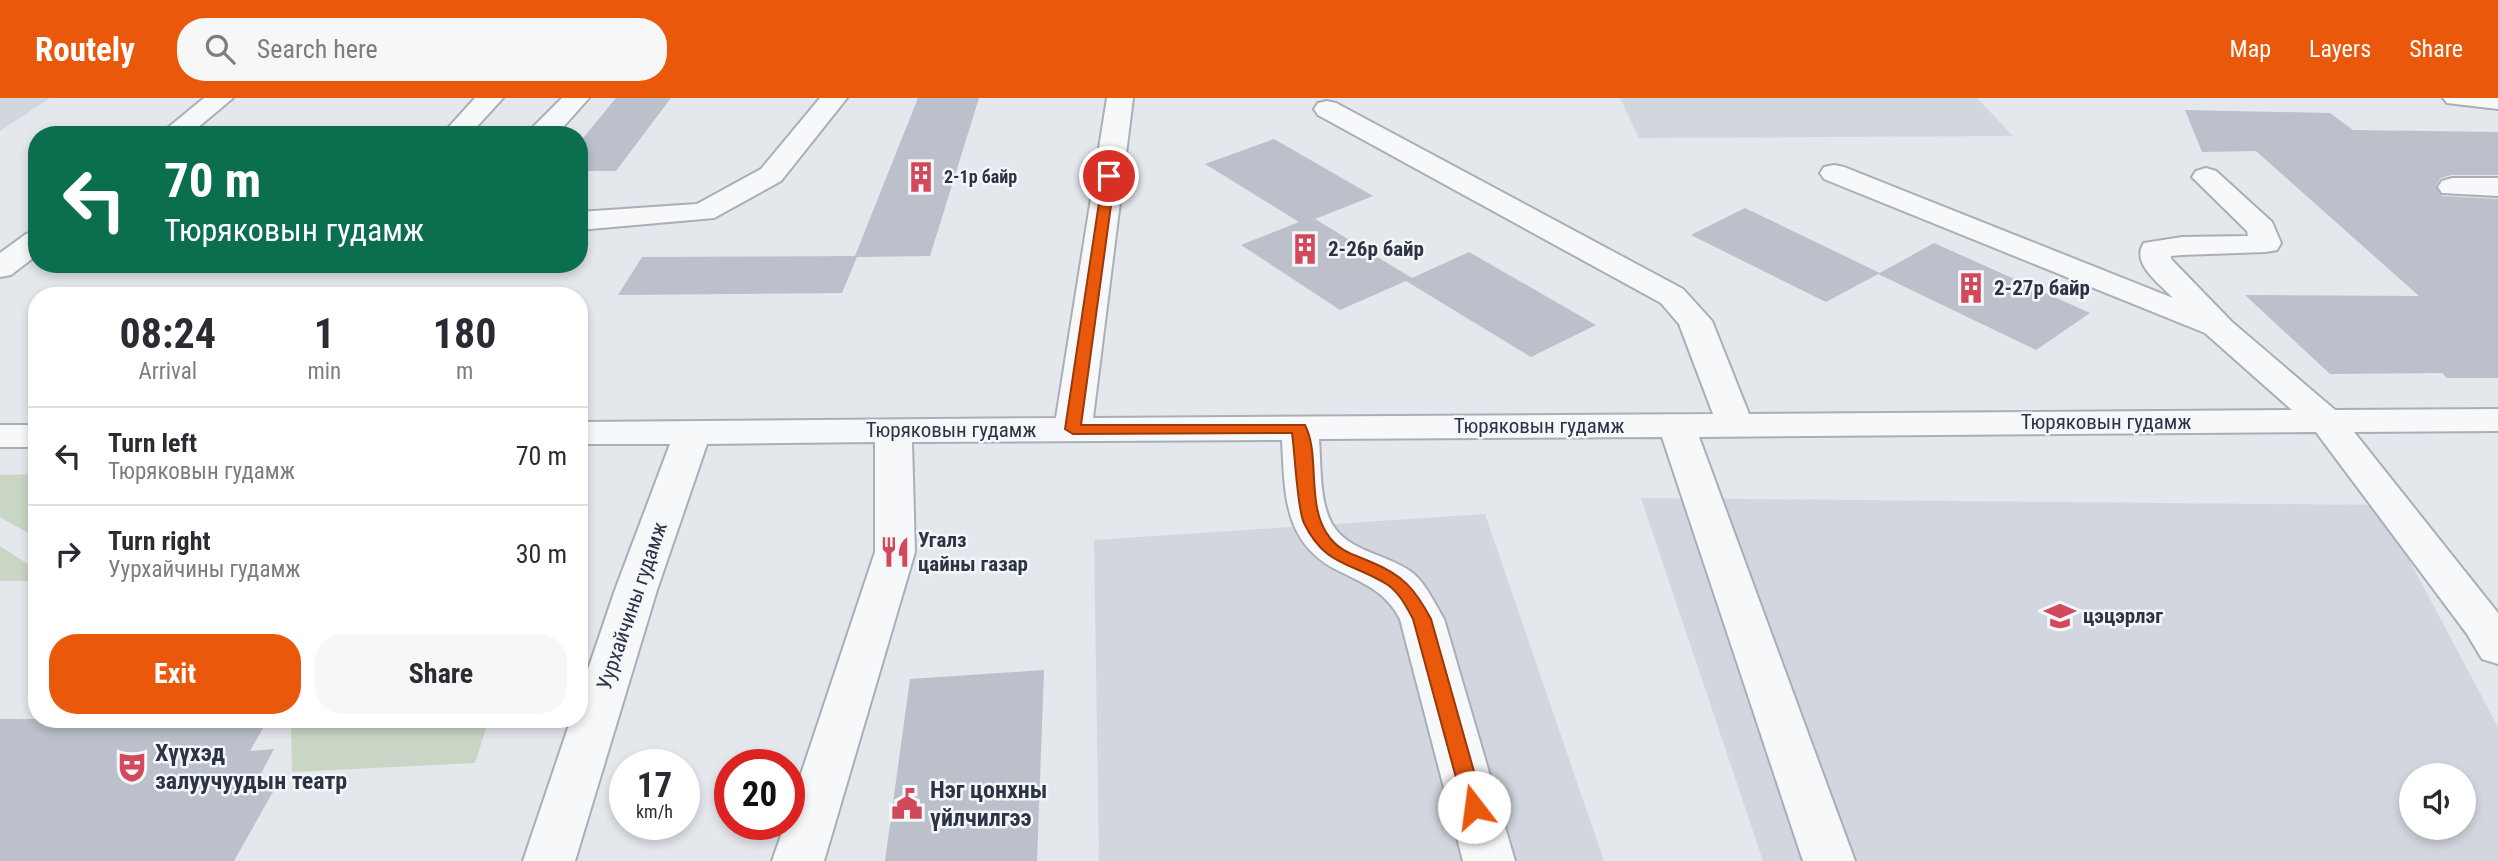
<!DOCTYPE html>
<meta charset="utf-8">
<style>
:root{--surface:#fff;--page:#f7f7f7;--text:#2b2b33;--muted:#7c7c81;--line:#e1e1e2;--accent:#ea580c}
body{margin:0;font-family:"Roboto Condensed",sans-serif;background:var(--page);color:var(--text);height:100vh;display:flex;flex-direction:column;font-size:26px;white-space:nowrap}
*{box-sizing:border-box;margin:0}
p{font-size:23px;color:var(--muted)}
.icon{flex:none;width:38px;height:38px;fill:none;stroke:currentColor;stroke-width:2;stroke-linecap:round;stroke-linejoin:round}
.map{position:relative;flex:1;overflow:hidden}
.sheet{position:absolute;left:28px;top:189px;width:560px;height:441px;display:flex;flex-direction:column;background:var(--surface);border-radius:28px;box-shadow:0 4px 10px #0003}
.sheet>*{flex:none}
.top-card{position:absolute;left:28px;top:28px;width:560px;height:147px;border-radius:28px;box-shadow:0 4px 10px #0003;background:#0b6e4f;color:#fff;overflow:hidden}
.tools{position:absolute;left:2399px;top:665px;display:grid;gap:14px}
.tools a{display:grid;place-items:center;width:77px;height:77px;border-radius:50%;background:var(--surface);box-shadow:0 4px 10px #0003;font-size:35px}
.speed{position:absolute;left:609px;top:651px;display:flex;gap:14px;font-size:35px;font-weight:700;text-align:center}
.speed>*{display:grid;place-content:center;width:91px;height:91px;border-radius:50%;background:var(--surface);box-shadow:0 4px 10px #0003;line-height:1}
.speed small{font-size:18px;font-weight:400}
.speed .limit{border:10px solid #d22;background:#fff;color:#111}
.pin{position:absolute;display:grid;place-items:center;width:60px;height:60px;color:#fff;margin:-30px;border:4px solid #fff;border-radius:50%;box-shadow:0 2px 7px #0007}
.me{position:absolute;width:77px;margin:-38px;rotate:345deg;stroke-linejoin:round;filter:drop-shadow(0 0 5px #0008)}
.turn{display:flex;align-items:center;gap:24px;height:147px;padding:0 21px;font-size:32px}
.turn .icon{width:91px;height:91px;stroke-width:2.5}
.turn b{display:block;font-size:49px;line-height:60px}
.eta{display:flex;justify-content:space-evenly;align-items:center;height:119px;text-align:center}
.eta b{font-size:42px;font-weight:700;line-height:49px}
.cta{display:flex;gap:14px;margin-top:auto;padding:14px 21px}
.cta a{flex:1;height:80px;border-radius:28px;background:var(--accent);color:#fff;font-size:28px;font-weight:700;line-height:80px;text-align:center}
.cta a+a{background:var(--page);color:var(--text)}
ul{padding:0;list-style:none}
li{display:flex;align-items:center;gap:21px;height:98px;padding:0 21px;border-top:2px solid var(--line)}
li div{flex:1}
li b{display:block;font-size:26px}
li em{font-style:normal}
header{display:flex;align-items:center;gap:42px;box-sizing:border-box;height:98px;padding:0 35px;background:var(--accent);color:#fff}
header strong{font-size:33px}
nav{display:flex;gap:38px;margin-inline-start:auto;font-size:24px}
.search{width:490px;height:63px;background:var(--page);display:flex;align-items:center;gap:18px;box-sizing:border-box;padding:0 24px;border-radius:28px;color:var(--muted);font-size:26px}
.map>svg:first-child{display:block}
</style>
<header>
<strong>Routely</strong>
<div class="search"><svg class="icon" aria-label="search" viewBox="0 0 24 24"><circle cx="10" cy="10" r="6"/><path d="M15 15l6 6"/></svg>Search here</div>
<nav><a>Map</a><a>Layers</a><a>Share</a></nav>
</header>
<div class="map">
<svg width="2498" height="763" viewBox="0 0 2498 763">
<rect width="100%" height="100%" fill="#e4e7ec"/>
<g fill="#d2d6de" fill-rule="evenodd">
<path d="M 0,0 L 50,0 L 0,33 Z"/>
<path d="M 1620,0 L 1977,0 L 2013,38 L 1639,40 Z"/>
<path d="M 1641,400 L 2380,407 L 2498,629 L 2498,763 L 1763,763 ZM 2412,677 L 2464,677 L 2464,730 L 2412,730 Z"/>
<path d="M 1485,416 L 1604,763 L 1099,763 L 1094,442 Z"/>
</g>
<g fill="#c9d6c5">
<path d="M 37,376 L 37,440 L 0,419 L 0,377 Z"/>
<path d="M 0,448 L 37,472 L 37,483 L 0,483 Z"/>
<path d="M 291,621 L 489,621 L 475,665 L 292,674 Z"/>
</g>
<g fill="#bbc0ca">
<path d="M 616,0 L 671,0 L 616,73 L 579,73 L 579,45 Z"/>
<path d="M 918,0 L 979,0 L 930,158 L 857,159 L 842,195 L 618,197 L 642,159 L 855,158 Z"/>
<path d="M 2185,12 L 2330,15 L 2353,32 L 2498,34 L 2498,77 L 2451,77 L 2441,80 L 2436,88 L 2442,98 L 2498,101 L 2498,280 L 2447,280 L 2442,275 L 2330,276 L 2245,197 L 2419,198 L 2256,53 L 2202,54 Z"/>
<path d="M 1274,41 L 1373,98 L 1315,121 L 1412,180 L 1469,154 L 1596,227 L 1531,259 L 1406,183 L 1340,212 L 1241,147 L 1299,124 L 1205,66 Z"/>
<path d="M 1745,110 L 1880,175 L 1826,204 L 1691,137 Z"/>
<path d="M 1934,145 L 2090,215 L 2036,252 L 1878,176 Z"/>
<path d="M 1044,572 L 1037,763 L 885,763 L 910,581 Z"/>
<path d="M 0,621 L 268,621 L 250,653 L 274,651 L 255,687 L 278,685 L 234,763 L 0,763 Z"/>
</g>
<g fill="none" stroke-linecap="round" stroke-linejoin="round">
<defs>
<g id="minor">
<path d="M 204,0 L 233,0 L 189,37 L 159,37 Z"/>
<path d="M 475,0 L 503,0 L 473,33 L 474,37 L 447,37 L 446,32 Z"/>
<path d="M 562,0 L 589,0 L 556,37 L 525,37 Z"/>
<path d="M 820,0 L 847,0 L 781,83 L 714,120 L 579,132 L 579,114 L 697,106 L 761,71 Z"/>
<path d="M 1107,0 L 1133,0 L 1093,320 L 1713,316 L 1679,226 L 1661,205 L 1318,17 L 1314,11 L 1318,5 L 1327,3 L 1336,5 L 1683,191 L 1712,223 L 1749,316 L 2292,312 L 2205,235 L 1824,81 L 1820,75 L 1824,69 L 1834,67 L 1844,69 L 2173,200 C 2160,186 2130,165 2144,145 L 2182,139 L 2248,138 L 2247,133 L 2192,79 L 2196,73 L 2206,70 L 2216,73 L 2272,124 L 2281,145 L 2277,152 L 2266,154 L 2182,157 L 2171,158 L 2171,161 L 2232,224 L 2335,312 L 2498,311 L 2498,333 L 2354,334 L 2498,515 L 2498,566 L 2482,561 L 2467,536 L 2316,334 L 1699,339 L 1855,763 L 1803,763 L 1662,339 L 1319,341 C 1321,367 1319,403 1332,426 C 1349,455 1390,456 1414,476 C 1427,488 1435,506 1444,521 L 1515,763 L 1463,763 L 1400,521 C 1387,496 1368,487 1343,475 C 1283,448 1285,398 1282,342 L 912,344 L 915,454 L 824,763 L 772,763 L 785,726 L 789,726 L 789,712 L 875,454 L 875,344 L 707,346 L 657,492 L 575,763 L 523,763 L 571,621 L 579,621 L 579,598 L 615,492 L 670,346 L 579,346 L 579,324 L 1056,320 Z"/>
<path d="M 2443,0 L 2498,0 L 2498,11 L 2447,5 Z"/>
<path d="M 2452,80 L 2498,80 L 2498,98 L 2442,95 L 2438,89 L 2442,83 Z"/>
<path d="M 37,133 L 37,157 L 11,177 L 0,179 L 0,155 L 26,136 Z"/>
<rect x="0" y="327" width="37" height="22"/>
</g>
</defs>
<use href="#minor" stroke="#a9aeb7" stroke-width="4"/>
<use href="#minor" fill="#f7f8fa" fill-rule="evenodd"/>
</g>
<path fill="#ea580c" stroke="#983908" stroke-width="2" d="M 1109,74 L 1115,78 L 1081,327 L 1305,327 C 1321,358 1305,409 1330,440 C 1341,454 1355,457 1371,464 C 1403,477 1415,491 1431,521 L 1484,709 L 1481,715 L 1474,718 L 1467,715 L 1464,709 L 1413,521 C 1406,508 1400,496 1388,487 C 1352,464 1325,469 1304,425 C 1297,411 1295,354 1292,335 L 1073,336 L 1065,331 L 1103,78 Z"/>
<defs>
<symbol id="building-bare" viewBox="-9 -9 18 18"><path d="M-4-6H4V6H1V3H-1V6H-4ZM-2.5-4.3h1.7v1.8h-1.7ZM.8-4.3h1.7v1.8H.8ZM-2.5-1h1.7V.8h-1.7ZM.8-1h1.7V.8H.8Z" fill="#d1495b" stroke="#f4f6f9" stroke-width="2.5" paint-order="stroke"/></symbol>
<symbol id="restaurant-bare" viewBox="-9 -9 18 18"><path d="M-5-6h1v4h1v-4h1v4h1v-4h1v5L-1.5 .5V6h-2V.5L-5-1ZM5-6V6H3V1.5H1.5Q1.5-4 5-6Z" fill="#d1495b" stroke="#f4f6f9" stroke-width="2.5" paint-order="stroke"/></symbol>
<symbol id="school-bare" viewBox="-9 -9 18 18"><path d="M0-5L7-2L0 1L-7-2ZM-4 1L0 2.5L4 1V4Q0 6-4 4Z" fill="#d1495b" stroke="#f4f6f9" stroke-width="2.5" paint-order="stroke"/></symbol>
<symbol id="theatre-bare" viewBox="-9 -9 18 18"><path d="M-5-5.5Q0-4 5-5.5V0Q5 5 0 6Q-5 5-5 0ZM-3.3-2.5H-1v1.5H-3.3ZM1-2.5H3.3v1.5H1ZM-2.8 1Q0 5.5 2.8 1Z" fill="#d1495b" stroke="#f4f6f9" stroke-width="2.5" paint-order="stroke"/></symbol>
<symbol id="civic-bare" viewBox="-9 -9 18 18"><path d="M-.6-6.5H3V-4.5H.6V-3L4-1V1h2V6H-6V1h2V-1L-.6-3ZM-1.2 2.5V6h2.4V2.5Z" fill="#d1495b" stroke="#f4f6f9" stroke-width="2.5" paint-order="stroke"/></symbol>
</defs>
<g fill-rule="evenodd">
<use href="#building-bare" x="899" y="57" width="44" height="44"/>
<use href="#building-bare" x="1283" y="129" width="44" height="44"/>
<use href="#building-bare" x="1949" y="168" width="44" height="44"/>
<use href="#restaurant-bare" x="873" y="432" width="44" height="44"/>
<use href="#school-bare" x="2038" y="496" width="44" height="44"/>
<use href="#theatre-bare" x="110" y="647" width="44" height="44"/>
<use href="#civic-bare" x="885" y="684" width="44" height="44"/>
</g>
<g text-anchor="middle" stroke-width="5" stroke-linejoin="round" paint-order="stroke">
<g font-size="18" font-weight="bold" fill="#2b3445" stroke="#f4f6f9" text-anchor="start">
<text x="944" y="85">2-1р байр</text>
</g>
<g font-size="21" font-weight="bold" fill="#2b3445" stroke="#f4f6f9" text-anchor="start">
<text x="1328" y="158">2-26р байр</text>
<text x="1994" y="197">2-27р байр</text>
<text x="918" y="449">Угалз<tspan x="918" dy="24">цайны газар</tspan></text>
<text x="2083" y="525">цэцэрлэг</text>
</g>
<g font-size="21" fill="#2b3445" stroke="#f4f6f9">
<text x="2106" y="331">Тюряковын гудамж</text>
<text x="1539" y="335">Тюряковын гудамж</text>
<text x="951" y="339">Тюряковын гудамж</text>
<text transform="translate(632 508) rotate(-71)" y="7">Уурхайчины гудамж</text>
</g>
<g font-size="24" font-weight="bold" fill="#2b3445" stroke="#f4f6f9" text-anchor="start">
<text x="155" y="663">Хүүхэд<tspan x="155" dy="28">залуучуудын театр</tspan></text>
<text x="930" y="700">Нэг цонхны<tspan x="930" dy="28">үйлчилгээ</tspan></text>
</g>
</g>
</svg>
<div class="tools">
<a><svg class="icon" aria-label="sound" viewBox="0 0 24 24"><path d="M4 9h4l5-4v14l-5-4H4zM17 9q2 3 0 6"/></svg></a>
</div>
<div class="speed"><div>17<small>km/h</small></div><div class="limit">20</div></div>
<div class="pin" style="left:1109px;top:78px;background:#d93025"><svg class="icon" aria-label="arrive" viewBox="0 0 24 24"><path d="M6 21V4h12l-3 4 3 4H6"/></svg></div>
<svg class="me" style="left:1474px;top:709px" viewBox="-20 -20 40 40"><circle r="19" fill="#fff"/><path d="M0-13L10 11 0 6-10 11z" fill="#ea580c"/></svg>
<div class="top-card">
<div class="turn"><svg class="icon" aria-label="left" viewBox="0 0 24 24"><path d="M17 20v-9H6M10 6l-5 5 5 5"/></svg><div><b>70 m</b>Тюряковын гудамж</div></div>
</div>
<section class="sheet">
<div class="eta">
<div><b>08:24</b><p>Arrival</p></div>
<div><b>1</b><p>min</p></div>
<div><b>180</b><p>m</p></div>
</div>
<ul>
<li><svg class="icon" aria-label="left" viewBox="0 0 24 24"><path d="M17 20v-9H6M10 6l-5 5 5 5"/></svg><div><b>Turn left</b><p>Тюряковын гудамж</p></div><em>70 m</em></li>
<li><svg class="icon" aria-label="right" viewBox="0 0 24 24"><path d="M7 20v-9h11M14 6l5 5-5 5"/></svg><div><b>Turn right</b><p>Уурхайчины гудамж</p></div><em>30 m</em></li>
</ul>
<div class="cta"><a>Exit</a><a>Share</a></div>
</section>
</div>
